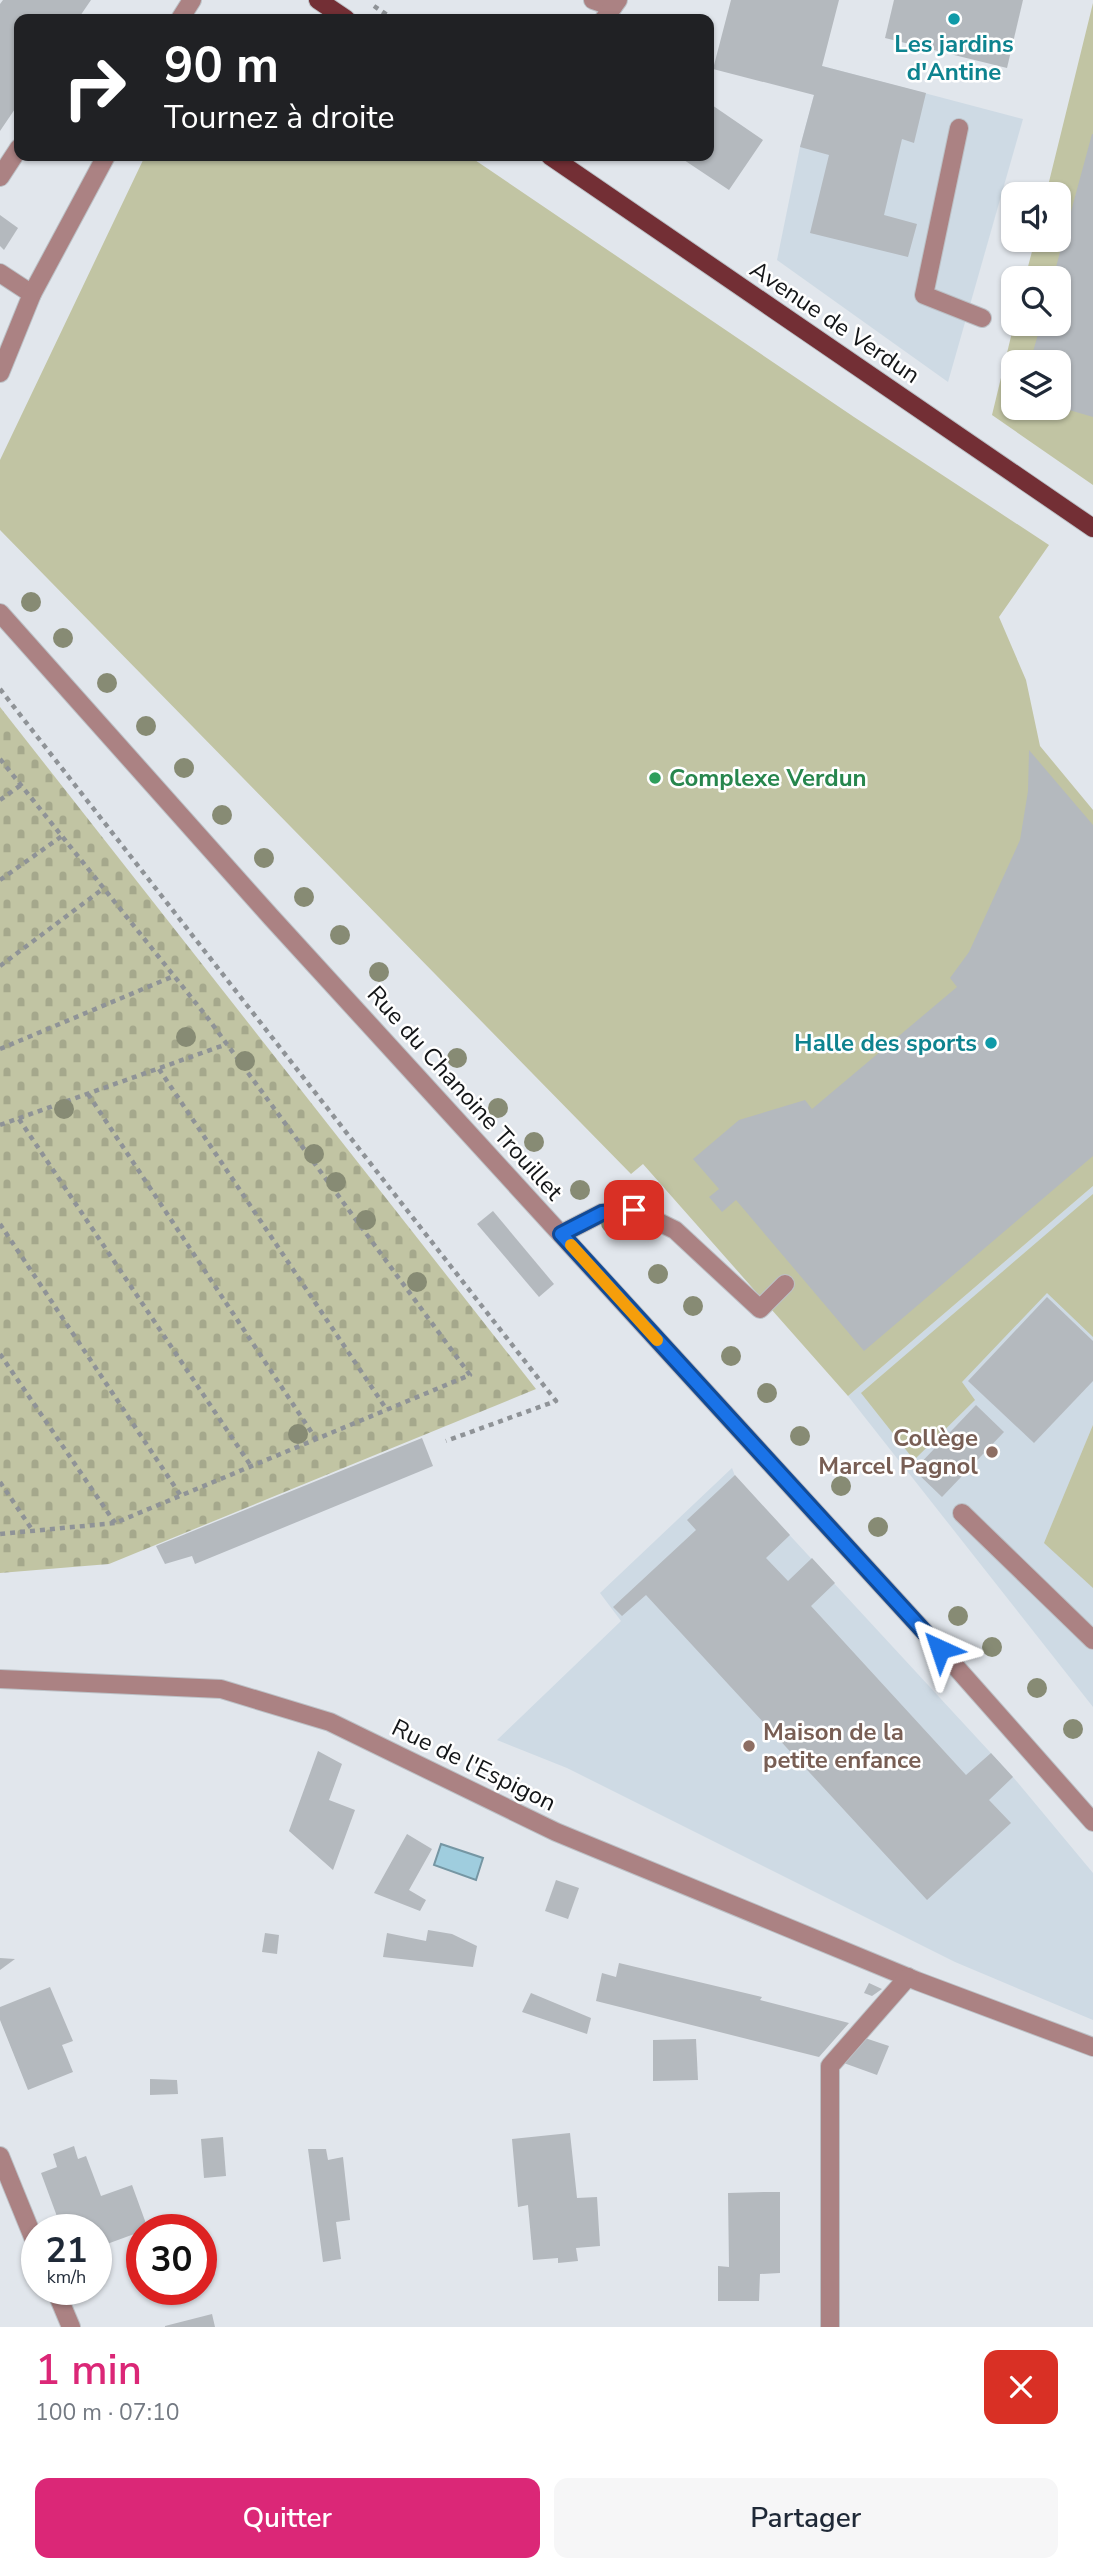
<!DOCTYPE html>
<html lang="fr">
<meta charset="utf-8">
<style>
:root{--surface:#fff;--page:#f6f6f7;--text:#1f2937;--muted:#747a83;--accent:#db2777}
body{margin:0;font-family:"Nunito Sans",sans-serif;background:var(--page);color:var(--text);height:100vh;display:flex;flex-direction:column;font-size:26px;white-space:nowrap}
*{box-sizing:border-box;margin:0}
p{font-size:23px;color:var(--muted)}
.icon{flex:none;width:38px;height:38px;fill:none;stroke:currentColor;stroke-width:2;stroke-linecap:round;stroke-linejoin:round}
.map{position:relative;height:2327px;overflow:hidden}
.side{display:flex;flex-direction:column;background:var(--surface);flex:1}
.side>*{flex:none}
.hud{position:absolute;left:14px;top:14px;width:700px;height:147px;border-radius:14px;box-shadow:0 2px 5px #0004;background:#202124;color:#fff;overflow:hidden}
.controls{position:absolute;left:1001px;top:182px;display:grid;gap:14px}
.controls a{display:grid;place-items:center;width:70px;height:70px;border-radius:14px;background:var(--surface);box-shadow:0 2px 5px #0004;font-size:35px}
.speed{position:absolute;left:21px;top:2214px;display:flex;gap:14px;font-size:35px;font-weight:700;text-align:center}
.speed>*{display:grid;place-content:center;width:91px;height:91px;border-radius:50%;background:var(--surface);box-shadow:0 2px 5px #0004;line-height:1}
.speed small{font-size:18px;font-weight:400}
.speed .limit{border:10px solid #d22;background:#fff;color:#111}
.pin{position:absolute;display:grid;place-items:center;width:60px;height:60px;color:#fff;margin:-30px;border-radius:14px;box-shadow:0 4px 10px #0006}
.me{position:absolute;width:77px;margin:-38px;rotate:318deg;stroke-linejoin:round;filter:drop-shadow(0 0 5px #0008)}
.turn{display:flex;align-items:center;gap:24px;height:147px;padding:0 35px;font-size:32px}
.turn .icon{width:91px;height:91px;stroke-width:2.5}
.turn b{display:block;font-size:49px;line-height:60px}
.round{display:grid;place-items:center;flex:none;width:74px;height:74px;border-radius:14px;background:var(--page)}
.summary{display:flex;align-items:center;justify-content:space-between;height:119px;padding:0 35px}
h1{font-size:42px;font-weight:600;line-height:52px;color:var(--accent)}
.primary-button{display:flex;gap:14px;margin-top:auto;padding:14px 35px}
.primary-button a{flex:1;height:80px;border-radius:14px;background:var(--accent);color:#fff;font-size:28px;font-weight:600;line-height:80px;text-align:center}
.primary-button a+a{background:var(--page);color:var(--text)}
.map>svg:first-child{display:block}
</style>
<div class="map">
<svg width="1093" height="2327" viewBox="0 0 1093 2327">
<defs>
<pattern id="cemetery-stones" width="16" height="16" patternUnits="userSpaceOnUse" patternTransform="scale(1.75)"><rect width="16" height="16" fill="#c1c4a3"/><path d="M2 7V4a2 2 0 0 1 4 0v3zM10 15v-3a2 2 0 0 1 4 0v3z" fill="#a5a88c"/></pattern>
</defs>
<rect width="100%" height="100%" fill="#e1e6ec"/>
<g fill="#cedae4">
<path d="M 822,66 L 1023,119 L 948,382 L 777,260 L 800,147 Z"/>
<path d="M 1093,1186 L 1093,1707 L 848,1396 Z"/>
<path d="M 732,1468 L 735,1476 L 1013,1777 L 1093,1873 L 1093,2020 L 955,1962 L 567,1768 L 497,1740 L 621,1621 L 600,1593 Z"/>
</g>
<g fill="#c1c4a3" fill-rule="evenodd">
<path d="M 1093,3 L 1093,485 L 992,415 L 1014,324 L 1059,324 L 1059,278 L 1025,278 L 1035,240 L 1059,240 L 1059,194 L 1046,194 ZM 1013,362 L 1059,362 L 1059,408 L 1013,408 Z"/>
<path d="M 145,156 L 469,156 L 854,417 L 1049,545 L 999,617 L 1026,680 L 1040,746 L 1093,810 L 1093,1186 L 848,1396 L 643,1164 L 631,1174 L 0,530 L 0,460 Z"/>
<path d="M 1093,1194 L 1093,1337 L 1047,1293 L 962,1382 L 975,1400 L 914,1460 L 861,1393 Z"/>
<path d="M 1093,1425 L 1093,1588 L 1044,1543 Z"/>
</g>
<path fill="url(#cemetery-stones)" d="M 0,707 L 536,1389 L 109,1564 L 0,1573 Z"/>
<path fill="#9fcdde" stroke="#7596a3" stroke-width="2" d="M 441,1844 L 483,1858 L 476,1880 L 434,1865 Z"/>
<g fill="#b4b9be">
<path d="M 3,0 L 91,0 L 78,19 L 19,19 L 19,103 L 0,131 L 0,4 Z"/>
<path d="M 731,0 L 839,0 L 822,66 L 926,93 L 914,143 L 902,139 L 884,215 L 917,224 L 908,257 L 810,233 L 829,155 L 800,147 L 814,95 L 713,69 Z"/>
<path d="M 894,0 L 1023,0 L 1007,68 L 885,38 Z"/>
<path d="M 709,103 L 763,140 L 729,190 L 678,156 L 709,156 Z"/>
<path d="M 1092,134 L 1093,134 L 1093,417 L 1059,407 L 1059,362 L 1030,362 L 1041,324 L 1059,324 L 1059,278 L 1053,278 Z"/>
<path d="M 0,215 L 18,228 L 4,250 L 0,246 Z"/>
<path d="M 1029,750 L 1093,825 L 1093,1156 L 864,1351 L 736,1200 L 722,1212 L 709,1197 L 719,1189 L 693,1159 L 739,1120 L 805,1100 L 812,1109 L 957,987 L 950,978 L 969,952 L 1020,840 L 1028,791 Z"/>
<path d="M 493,1211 L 554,1284 L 539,1297 L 477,1224 Z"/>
<path d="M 1047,1297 L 1093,1341 L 1093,1381 L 1034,1443 L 968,1381 Z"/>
<path d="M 976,1405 L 1004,1432 L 942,1497 L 914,1470 Z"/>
<path d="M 422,1438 L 433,1466 L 195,1564 L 192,1556 L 165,1564 L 156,1546 Z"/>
<path d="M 735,1475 L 790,1535 L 766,1558 L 788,1581 L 812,1558 L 835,1583 L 811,1606 L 966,1775 L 991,1753 L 1013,1777 L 989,1800 L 1011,1823 L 927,1900 L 646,1595 L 622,1616 L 613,1607 L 696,1530 L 687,1520 Z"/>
<path d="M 318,1751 L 342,1764 L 329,1800 L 355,1810 L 333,1870 L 289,1831 Z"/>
<path d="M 407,1834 L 432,1849 L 409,1890 L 426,1900 L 420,1911 L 374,1893 Z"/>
<path d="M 556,1880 L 579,1888 L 568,1919 L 545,1911 Z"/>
<path d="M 428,1930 L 452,1934 L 477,1946 L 473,1967 L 383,1957 L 387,1933 L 426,1941 Z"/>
<path d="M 265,1933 L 279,1935 L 277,1954 L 262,1952 Z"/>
<path d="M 0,1958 L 15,1959 L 0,1970 Z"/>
<path d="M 619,1963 L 762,1997 L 760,2000 L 849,2023 L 819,2057 L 596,2001 L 602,1973 L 616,1977 Z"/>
<path d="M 869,1983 L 882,1989 L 872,1996 L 864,1993 Z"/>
<path d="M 50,1987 L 73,2041 L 62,2045 L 73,2072 L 28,2090 L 0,2020 L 0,2007 Z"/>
<path d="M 531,1993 L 591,2018 L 587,2034 L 522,2012 Z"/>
<path d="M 865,2038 L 889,2046 L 877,2075 L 841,2062 Z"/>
<path d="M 696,2039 L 698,2080 L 653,2081 L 653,2040 Z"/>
<path d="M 150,2079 L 177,2080 L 178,2094 L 150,2095 Z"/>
<path d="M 570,2133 L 577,2198 L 597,2197 L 600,2246 L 576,2248 L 578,2261 L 558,2263 L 558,2258 L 533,2260 L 528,2205 L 518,2207 L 512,2139 Z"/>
<path d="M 223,2137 L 226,2176 L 204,2178 L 201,2139 Z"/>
<path d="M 74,2146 L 78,2159 L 86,2156 L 101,2196 L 132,2185 L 148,2229 L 96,2248 L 96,2230 L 62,2230 L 41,2173 L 57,2167 L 53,2154 Z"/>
<path d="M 308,2149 L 326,2149 L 328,2160 L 343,2157 L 350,2220 L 336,2222 L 341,2259 L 323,2262 Z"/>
<path d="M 766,2192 L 780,2192 L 780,2273 L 760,2274 L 759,2301 L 718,2301 L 718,2266 L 729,2267 L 728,2193 Z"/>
<path d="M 212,2314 L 215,2327 L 165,2327 L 165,2326 Z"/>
</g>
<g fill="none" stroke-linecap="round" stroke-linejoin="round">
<defs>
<g id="minor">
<path d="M 593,0 L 613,7"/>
<path d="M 180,19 L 192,0"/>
<path d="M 604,19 L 618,0"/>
<path d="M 959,128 L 924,295 L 982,318"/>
<path d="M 0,177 L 19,148"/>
<path d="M 0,273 L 32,294"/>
<path d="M 0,373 L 32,294 L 106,156"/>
<path d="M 0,613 L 271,917 L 940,1649 L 1093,1822"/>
<path d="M 561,1234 L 602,1213 L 634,1210 L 675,1230 L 760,1309 L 785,1284"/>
<path d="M 962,1513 L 1093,1640"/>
<path d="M 0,1679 L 221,1689 L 330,1722 L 556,1832 L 917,1981 L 1093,2047"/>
<path d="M 0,2156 L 37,2247"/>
<path d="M 55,2289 L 71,2327"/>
<path d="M 830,2327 L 830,2066 L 908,1977"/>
</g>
<g id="major">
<path d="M 318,0 L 346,19"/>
<path d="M 550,156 L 1093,528"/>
</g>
</defs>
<use href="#minor" stroke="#bcc1c6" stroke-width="20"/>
<use href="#major" stroke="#bcc1c6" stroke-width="20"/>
<g stroke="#8f9397" stroke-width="4.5" stroke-dasharray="5 5" stroke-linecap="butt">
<path d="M 374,6 L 393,19"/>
<path d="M 0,689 L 556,1401 L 446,1441"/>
<path d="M 0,759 L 207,1017 L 470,1375 L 115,1523 L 0,1534"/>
<path d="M 0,800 L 21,785"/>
<path d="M 0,880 L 62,836"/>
<path d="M 0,966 L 104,888"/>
<path d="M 0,1049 L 174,976"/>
<path d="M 159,1069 L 387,1410"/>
<path d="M 88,1094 L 316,1439"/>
<path d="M 19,1119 L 251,1466"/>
<path d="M 0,1125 L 227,1044"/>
<path d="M 0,1224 L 181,1496"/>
<path d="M 0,1354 L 115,1523"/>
<path d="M 0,1482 L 33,1531"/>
</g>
<use href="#minor" stroke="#ab8283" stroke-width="18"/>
<use href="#major" stroke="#732f35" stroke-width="18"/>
</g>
<g fill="#878b74">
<circle cx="31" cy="602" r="10"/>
<circle cx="63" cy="638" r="10"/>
<circle cx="107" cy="683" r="10"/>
<circle cx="146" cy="726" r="10"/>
<circle cx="184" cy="768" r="10"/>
<circle cx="222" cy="815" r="10"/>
<circle cx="264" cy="858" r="10"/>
<circle cx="304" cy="897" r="10"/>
<circle cx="340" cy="935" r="10"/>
<circle cx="379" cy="972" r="10"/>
<circle cx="186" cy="1037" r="10"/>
<circle cx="457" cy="1058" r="10"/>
<circle cx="245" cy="1061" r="10"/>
<circle cx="498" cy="1108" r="10"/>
<circle cx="64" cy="1109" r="10"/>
<circle cx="534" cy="1142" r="10"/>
<circle cx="314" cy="1154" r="10"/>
<circle cx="336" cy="1182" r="10"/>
<circle cx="580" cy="1190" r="10"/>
<circle cx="366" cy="1220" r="10"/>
<circle cx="611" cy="1223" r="10"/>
<circle cx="658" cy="1274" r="10"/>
<circle cx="417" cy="1282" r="10"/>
<circle cx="693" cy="1306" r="10"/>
<circle cx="731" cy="1356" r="10"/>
<circle cx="767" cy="1393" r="10"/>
<circle cx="298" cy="1434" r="10"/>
<circle cx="800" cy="1436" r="10"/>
<circle cx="841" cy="1486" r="10"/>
<circle cx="878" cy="1527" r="10"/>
<circle cx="958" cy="1616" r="10"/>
<circle cx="992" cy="1647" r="10"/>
<circle cx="1037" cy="1688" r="10"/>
<circle cx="1073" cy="1729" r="10"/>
</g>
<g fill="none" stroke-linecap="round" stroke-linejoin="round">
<defs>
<path id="route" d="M 634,1210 L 602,1213 L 561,1234 L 940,1649"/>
</defs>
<use href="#route" stroke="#114b97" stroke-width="18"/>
<use href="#route" stroke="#1a73e8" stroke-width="12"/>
<path stroke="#f59e0b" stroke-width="12" d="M 571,1245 L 657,1340"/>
</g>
<g fill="#0f9aa8" stroke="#fff" stroke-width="2.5">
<circle cx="954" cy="19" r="7"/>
<circle cx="991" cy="1043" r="7"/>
</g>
<circle fill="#2e9e5b" stroke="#fff" stroke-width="2.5" cx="655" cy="778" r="7"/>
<g fill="#8d6e63" stroke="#fff" stroke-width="2.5">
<circle cx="992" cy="1452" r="7"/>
<circle cx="749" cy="1746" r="7"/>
</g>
<g text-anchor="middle" stroke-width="5" stroke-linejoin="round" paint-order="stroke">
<g font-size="24" font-weight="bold" fill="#0d838f" stroke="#fff">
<text x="954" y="52">Les jardins<tspan x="954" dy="28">d'Antine</tspan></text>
<text x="977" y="1051" text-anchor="end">Halle des sports</text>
</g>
<g font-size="24" fill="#141618" stroke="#fff">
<text transform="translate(835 322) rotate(34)" y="8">Avenue de Verdun</text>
<text transform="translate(465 1093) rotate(48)" y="8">Rue du Chanoine Trouillet</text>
<text transform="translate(474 1765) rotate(26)" y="8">Rue de l'Espigon</text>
</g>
<g font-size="24" font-weight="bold" fill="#27864d" stroke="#fff" text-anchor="start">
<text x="669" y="786">Complexe Verdun</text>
</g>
<g font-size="24" font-weight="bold" fill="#785e54" stroke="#fff" text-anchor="end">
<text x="978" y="1446">Collège<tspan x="978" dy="28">Marcel Pagnol</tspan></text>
<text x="763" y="1740" text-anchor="start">Maison de la<tspan x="763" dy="28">petite enfance</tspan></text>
</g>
</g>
</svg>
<div class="controls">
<a><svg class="icon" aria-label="sound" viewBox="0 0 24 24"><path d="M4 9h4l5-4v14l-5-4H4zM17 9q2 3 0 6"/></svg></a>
<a><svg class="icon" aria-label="search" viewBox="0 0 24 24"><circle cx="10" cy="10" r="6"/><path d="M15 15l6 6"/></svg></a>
<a><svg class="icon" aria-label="layers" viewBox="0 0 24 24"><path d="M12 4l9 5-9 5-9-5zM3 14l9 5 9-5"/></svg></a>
</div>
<div class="speed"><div>21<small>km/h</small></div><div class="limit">30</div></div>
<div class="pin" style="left:634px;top:1210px;background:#d93025"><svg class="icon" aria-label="arrive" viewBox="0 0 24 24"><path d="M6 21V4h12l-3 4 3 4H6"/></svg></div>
<svg class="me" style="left:940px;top:1649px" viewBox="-20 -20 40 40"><path d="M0-17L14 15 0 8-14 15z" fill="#1a73e8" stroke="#fff" stroke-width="4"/></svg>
<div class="hud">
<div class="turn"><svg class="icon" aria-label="right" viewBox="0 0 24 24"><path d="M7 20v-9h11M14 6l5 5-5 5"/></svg><div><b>90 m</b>Tournez à droite</div></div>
</div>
</div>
<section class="side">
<div class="summary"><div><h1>1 min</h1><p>100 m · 07:10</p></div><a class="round" style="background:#d93025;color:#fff"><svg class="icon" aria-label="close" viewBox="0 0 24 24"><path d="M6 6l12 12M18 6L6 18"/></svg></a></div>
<div class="primary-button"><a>Quitter</a><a>Partager</a></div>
</section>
